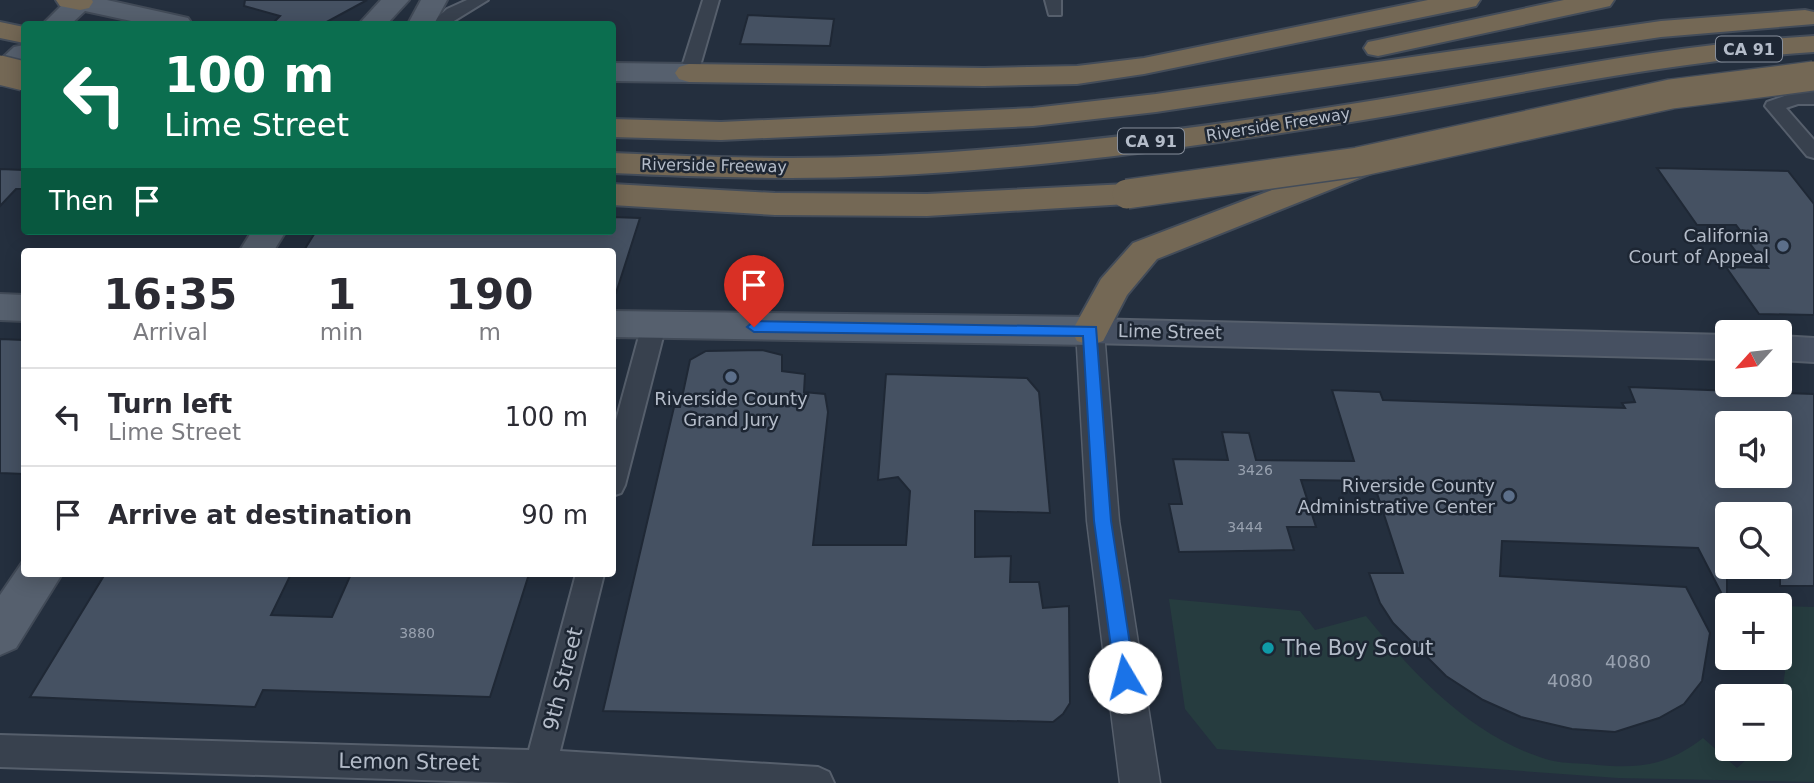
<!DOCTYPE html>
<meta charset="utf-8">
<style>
:root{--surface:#fff;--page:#f7f7f7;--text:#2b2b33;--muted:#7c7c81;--line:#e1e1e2}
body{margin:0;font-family:"DejaVu Sans",sans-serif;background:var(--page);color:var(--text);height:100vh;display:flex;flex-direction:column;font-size:26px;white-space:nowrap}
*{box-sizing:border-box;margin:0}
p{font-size:23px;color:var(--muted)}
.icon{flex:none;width:38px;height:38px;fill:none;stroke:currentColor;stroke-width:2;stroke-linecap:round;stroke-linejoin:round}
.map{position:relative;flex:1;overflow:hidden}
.side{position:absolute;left:21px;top:248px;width:595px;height:329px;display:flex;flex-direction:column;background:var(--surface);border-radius:7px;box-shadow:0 4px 18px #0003}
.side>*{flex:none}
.top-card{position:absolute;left:21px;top:21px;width:595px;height:214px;border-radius:7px;box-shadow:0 4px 18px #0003;background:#0b6e4f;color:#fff;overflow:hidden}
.needle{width:46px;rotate:243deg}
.controls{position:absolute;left:1715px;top:320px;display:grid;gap:14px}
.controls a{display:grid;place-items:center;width:77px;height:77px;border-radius:7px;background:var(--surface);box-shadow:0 4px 18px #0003;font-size:35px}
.pin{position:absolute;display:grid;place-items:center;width:60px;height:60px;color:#fff;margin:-72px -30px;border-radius:50% 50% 50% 0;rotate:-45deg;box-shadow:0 0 7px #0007}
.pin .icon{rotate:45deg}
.me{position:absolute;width:77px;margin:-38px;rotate:352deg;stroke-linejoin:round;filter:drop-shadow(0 0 5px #0008)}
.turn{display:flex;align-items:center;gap:24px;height:147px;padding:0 28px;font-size:32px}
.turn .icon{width:91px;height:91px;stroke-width:2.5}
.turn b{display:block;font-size:49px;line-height:60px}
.then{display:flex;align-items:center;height:66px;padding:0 28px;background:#0003;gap:14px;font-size:26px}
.eta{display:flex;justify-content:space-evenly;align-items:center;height:119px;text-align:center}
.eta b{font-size:42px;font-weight:600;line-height:49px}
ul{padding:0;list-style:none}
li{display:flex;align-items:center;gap:21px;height:98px;padding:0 28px;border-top:2px solid var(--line)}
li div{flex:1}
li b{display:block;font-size:26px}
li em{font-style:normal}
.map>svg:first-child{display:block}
</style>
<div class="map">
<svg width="1814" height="783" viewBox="0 0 1814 783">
<rect width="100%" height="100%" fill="#242f3e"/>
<path fill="#263c3f" d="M 1169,599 L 1300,611 L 1315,630 L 1366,616 C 1414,675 1473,738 1549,760 C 1564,764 1582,763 1597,765 C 1641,769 1668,765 1703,738 L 1737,768 L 1758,749 L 1780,749 L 1780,705 L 1785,672 L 1780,606 L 1814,607 L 1814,782 L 1618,778 L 1217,749 L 1185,709 Z"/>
<g fill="#455162" stroke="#1f2835" stroke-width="2" fill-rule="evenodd">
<path d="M 245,0 L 367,0 L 323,24 L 274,22 L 280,16 L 244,6 Z"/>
<path d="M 748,15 L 834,19 L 830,46 L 740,44 Z"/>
<path d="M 1657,168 L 1788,171 L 1814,204 L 1814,315 L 1759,314 L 1726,267 L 1768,268 L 1736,225 L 1697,225 Z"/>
<path d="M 0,169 L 24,170 L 24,189 L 16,189 L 0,206 Z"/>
<path d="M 612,217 L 640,218 L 616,293 L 612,293 L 612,252 L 303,252 L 316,231 L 612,231 Z"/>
<path d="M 0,339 L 24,340 L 24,474 L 0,473 Z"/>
<path d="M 762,350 L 782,355 L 782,371 L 805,374 L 804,392 L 825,394 L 828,412 L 813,545 L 906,545 L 910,491 L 898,477 L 878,480 L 886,374 L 1027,378 L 1039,392 L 1050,513 L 975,511 L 975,557 L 1011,556 L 1010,582 L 1039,582 L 1043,608 L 1069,606 L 1070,703 L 1063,714 L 1053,722 L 603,711 L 674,407 L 680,407 L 690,360 L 706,351 Z"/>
<path d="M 1629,387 L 1814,394 L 1814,586 L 1780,586 L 1780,514 L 1727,514 L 1727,604 L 1698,548 L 1502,541 L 1500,576 L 1686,587 L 1710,633 L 1702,681 L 1684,704 L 1659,718 L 1615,732 L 1572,729 L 1521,717 L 1483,700 L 1446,676 L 1393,623 L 1380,603 L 1369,573 L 1403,573 L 1373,481 L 1301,480 L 1316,527 L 1287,527 L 1294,550 L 1179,552 L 1169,504 L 1182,504 L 1173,459 L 1228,460 L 1222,432 L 1249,433 L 1256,460 L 1354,461 L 1332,390 L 1380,392 L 1383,400 L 1625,408 L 1622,403 L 1635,402 ZM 1727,424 L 1780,424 L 1780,476 L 1727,476 Z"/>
<path d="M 105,574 L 291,574 L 271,615 L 332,617 L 351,574 L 529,574 L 490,697 L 263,690 L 255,707 L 30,697 Z"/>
</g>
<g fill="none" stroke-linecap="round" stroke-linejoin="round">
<defs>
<g id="minor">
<path d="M 467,0 L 488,0 L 449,24 L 430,24 L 447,9 Z"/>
<path d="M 703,0 L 719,0 L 698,73 L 689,78 L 680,73 Z"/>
<path d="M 1045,0 L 1061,0 L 1061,15 L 1049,15 Z"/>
<path d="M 1796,92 L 1814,92 L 1814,104 L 1798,104 L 1786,108 L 1814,140 L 1814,158 L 1807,156 L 1765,106 L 1767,102 Z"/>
<path d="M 654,316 L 662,319 L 666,325 L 625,485 L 621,493 L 612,496 L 612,435 L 642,325 L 646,319 Z"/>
<path d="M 576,574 L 604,574 L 560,751 L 818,767 L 829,772 L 834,783 L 520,783 L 0,767 L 0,735 L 529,750 Z"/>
</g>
<path id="tertiary" d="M 1090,321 L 1100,324 L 1104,331 L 1119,521 L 1160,783 L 1120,783 L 1087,521 L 1076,331 L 1080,324 Z"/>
<g id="secondary">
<path d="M 1090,319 L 1727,335 L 1727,359 L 1090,343 L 1079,339 L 1074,331 L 1079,323 Z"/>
<path d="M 1780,336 L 1814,338 L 1814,362 L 1780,360 Z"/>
</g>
<g id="primary">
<path d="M 67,0 L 107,0 L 188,18 L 192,24 L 145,24 L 85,11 L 71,24 L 43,24 Z"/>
<path d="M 381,0 L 409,0 L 387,24 L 359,24 Z"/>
<path d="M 421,0 L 447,0 L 434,24 L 408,24 Z"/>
<path d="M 24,45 L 24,68 L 10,82 L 0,85 L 0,60 L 14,47 Z"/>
<path d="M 612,63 L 689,64 L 699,67 L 703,73 L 699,79 L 689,82 L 612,81 Z"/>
<path d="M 252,231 L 286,231 L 273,252 L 239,252 Z"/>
<path d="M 0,294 L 24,295 L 24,321 L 0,320 Z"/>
<path d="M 612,311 L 1090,317 L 1103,321 L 1108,331 L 1103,341 L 1090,345 L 612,337 Z"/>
<path d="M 24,560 L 24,574 L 62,574 L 16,648 L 0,655 L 0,595 Z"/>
</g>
<g id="motorway">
<path d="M 56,0 L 92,0 L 93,2 L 89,8 L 80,10 L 60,6 Z"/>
<path d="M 1428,0 L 1480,0 L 1476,6 L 1467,8 L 1144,74 L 1077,84 L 984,86 L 689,82 L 679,79 L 675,73 L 679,67 L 689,64 L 984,68 L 1077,66 L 1144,58 Z"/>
<path d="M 1564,0 L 1614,0 L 1610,6 L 1601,8 L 1378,56 L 1368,54 L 1364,48 L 1368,42 L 1378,40 Z"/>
<path d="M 1805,10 L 1814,12 L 1814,24 L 1661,37 L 1156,112 L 1033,126 L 721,140 L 612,137 L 612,119 L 721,122 L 1033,108 L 1156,94 L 1661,21 Z"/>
<path d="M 0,22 L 24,27 L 24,43 L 0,38 Z"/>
<path d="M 1814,36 L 1814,52 C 1657,62 1506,97 1351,122 C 1195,147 1038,169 880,176 C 791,180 702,177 612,173 L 612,153 C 702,157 791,160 880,156 C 1038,149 1195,129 1351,104 C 1506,80 1657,45 1814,36 Z"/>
<path d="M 1366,154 L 1377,157 L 1382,164 L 1377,171 L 1157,259 L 1127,295 L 1103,341 L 1090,345 L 1077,341 L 1072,331 L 1101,279 L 1133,243 Z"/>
<path d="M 612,184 L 775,193 L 927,194 L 1127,184 L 1138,187 L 1143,194 L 1138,201 L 1127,204 L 927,216 L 775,215 L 612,205 Z"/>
</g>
</defs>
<use href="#minor" stroke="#565f6c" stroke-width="4"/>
<use href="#tertiary" stroke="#565f6c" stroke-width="3"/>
<use href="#secondary" stroke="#565f6c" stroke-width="4"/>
<use href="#primary" stroke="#414a57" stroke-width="4"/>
<use href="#motorway" stroke="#434c59" stroke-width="4"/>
<use href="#minor" fill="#38414e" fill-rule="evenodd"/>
<use href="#tertiary" fill="#38414e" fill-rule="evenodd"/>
<use href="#secondary" fill="#465061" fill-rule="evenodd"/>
<use href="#primary" fill="#56606e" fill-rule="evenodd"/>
<use href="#motorway" fill="#746855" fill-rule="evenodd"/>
<defs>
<g id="motorway-bridge">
<path d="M 0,70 L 24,76"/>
<path d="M 1127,194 L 1358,162 L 1671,94 L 1814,76"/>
</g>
</defs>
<use href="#motorway-bridge" stroke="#434c59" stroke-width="32" stroke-linecap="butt"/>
<use href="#motorway-bridge" stroke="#746855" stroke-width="29"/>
</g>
<path fill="#1a73e8" stroke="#114b97" stroke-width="2" d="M 754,321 L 1096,327 L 1111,521 L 1135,677 L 1132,683 L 1125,686 L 1118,683 L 1115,677 L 1094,521 L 1083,336 L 754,332 L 747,327 Z"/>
<g fill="#5c6f8a" stroke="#1d2633" stroke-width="2.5">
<circle cx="1783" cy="246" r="7"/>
<circle cx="731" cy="377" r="7"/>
<circle cx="1509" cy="496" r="7"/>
</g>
<circle fill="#0f9aa8" stroke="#1d2633" stroke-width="2.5" cx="1268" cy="648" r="7"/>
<g text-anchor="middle" stroke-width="5" stroke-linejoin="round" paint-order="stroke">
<g font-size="14" fill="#98a1af">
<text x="1255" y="475">3426</text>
<text x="1245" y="532">3444</text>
<text x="417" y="638">3880</text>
</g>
<g fill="#1d2633" stroke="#878f9c" stroke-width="2">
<rect x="1716" y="36.5" width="66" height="25" rx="5"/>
<rect x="1118" y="128.5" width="66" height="25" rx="5"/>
</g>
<g font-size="16" font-weight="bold" fill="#b4bcc9">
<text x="1749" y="55">CA 91</text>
<text x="1151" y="147">CA 91</text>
</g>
<g font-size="16" fill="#b4bcc9" stroke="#1d2633">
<text transform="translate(1278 124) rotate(-9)" y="6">Riverside Freeway</text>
<text transform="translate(714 165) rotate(1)" y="6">Riverside Freeway</text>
</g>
<g font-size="18" fill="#b4bcc9" stroke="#1d2633" text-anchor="end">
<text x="1769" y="242">California<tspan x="1769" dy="21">Court of Appeal</tspan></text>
<text x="731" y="405" text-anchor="middle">Riverside County<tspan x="731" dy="21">Grand Jury</tspan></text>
<text x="1495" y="492">Riverside County<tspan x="1495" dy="21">Administrative Center</tspan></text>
</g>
<g font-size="18" fill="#b4bcc9" stroke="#1d2633">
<text transform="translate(1170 332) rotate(1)" y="6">Lime Street</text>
</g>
<g font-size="18" fill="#98a1af">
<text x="1628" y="668">4080</text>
<text x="1570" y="687">4080</text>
</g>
<g font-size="21" fill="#b4bcc9" stroke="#1d2633" text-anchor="start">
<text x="1282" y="655">The Boy Scout</text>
</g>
<g font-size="21" fill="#b4bcc9" stroke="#1d2633">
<text transform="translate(563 679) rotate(-76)" y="7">9th Street</text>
<text transform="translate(409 762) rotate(1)" y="7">Lemon Street</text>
</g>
</g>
</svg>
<div class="controls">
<a><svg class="needle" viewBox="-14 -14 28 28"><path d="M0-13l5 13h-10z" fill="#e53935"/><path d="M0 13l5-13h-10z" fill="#7c7c81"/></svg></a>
<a><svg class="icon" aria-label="sound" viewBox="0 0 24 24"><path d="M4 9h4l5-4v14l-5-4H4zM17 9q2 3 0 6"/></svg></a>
<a><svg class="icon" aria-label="search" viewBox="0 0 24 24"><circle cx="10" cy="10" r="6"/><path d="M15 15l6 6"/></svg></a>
<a>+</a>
<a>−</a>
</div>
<div class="pin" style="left:754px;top:327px;background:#d93025"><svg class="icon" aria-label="arrive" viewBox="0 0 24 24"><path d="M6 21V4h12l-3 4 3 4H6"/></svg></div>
<svg class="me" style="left:1125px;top:677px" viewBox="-20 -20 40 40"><circle r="19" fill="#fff"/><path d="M0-13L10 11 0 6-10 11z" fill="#1a73e8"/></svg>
<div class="top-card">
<div class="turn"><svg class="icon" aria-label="left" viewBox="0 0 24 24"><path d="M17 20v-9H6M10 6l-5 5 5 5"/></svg><div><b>100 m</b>Lime Street</div></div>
<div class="then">Then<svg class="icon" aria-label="arrive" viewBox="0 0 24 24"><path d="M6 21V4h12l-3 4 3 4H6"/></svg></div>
</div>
<section class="side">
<div class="eta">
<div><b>16:35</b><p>Arrival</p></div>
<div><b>1</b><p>min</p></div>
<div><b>190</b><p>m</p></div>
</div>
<ul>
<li><svg class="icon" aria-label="left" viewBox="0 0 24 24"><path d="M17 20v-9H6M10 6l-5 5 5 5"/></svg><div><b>Turn left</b><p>Lime Street</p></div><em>100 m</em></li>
<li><svg class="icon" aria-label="arrive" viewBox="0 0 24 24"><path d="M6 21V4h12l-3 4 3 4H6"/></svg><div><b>Arrive at destination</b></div><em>90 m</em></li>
</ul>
</section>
</div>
